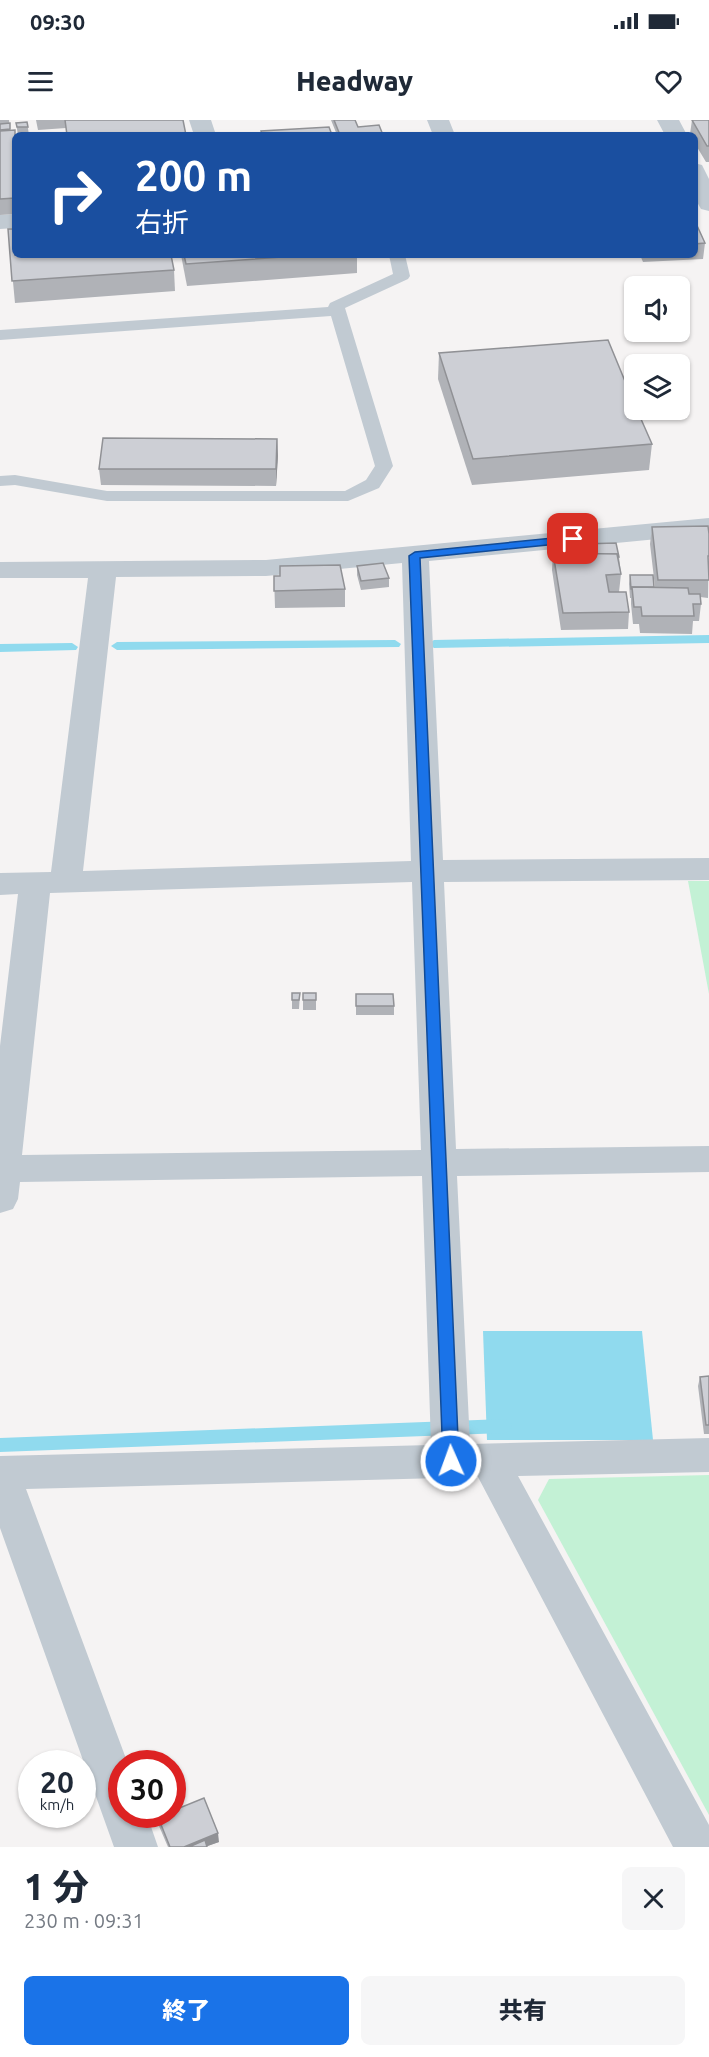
<!DOCTYPE html>
<html lang="ja">
<meta charset="utf-8">
<style>
:root{--surface:#fff;--page:#f6f6f7;--text:#1f2937;--muted:#747a83;--accent:#1a73e8}
body{margin:0;font-family:Ubuntu,"Noto Sans JP",sans-serif;background:var(--page);color:var(--text);height:100vh;display:flex;flex-direction:column;font-size:22px;white-space:nowrap}
*{box-sizing:border-box;margin:0}
p{font-size:20px;color:var(--muted)}
.icon{flex:none;width:33px;height:33px;fill:none;stroke:currentColor;stroke-width:2;stroke-linecap:round;stroke-linejoin:round}
.map{position:relative;height:1727px;overflow:hidden}
.drawer{display:flex;flex-direction:column;background:var(--surface);flex:1}
.drawer>*{flex:none}
.hud{position:absolute;left:12px;top:12px;width:686px;height:126px;border-radius:9px;box-shadow:0 2px 4px #0004;background:#1a4fa0;color:#fff;overflow:hidden}
.fabs{position:absolute;left:624px;top:156px;display:grid;gap:12px}
.fabs a{display:grid;place-items:center;width:66px;height:66px;border-radius:9px;background:var(--surface);box-shadow:0 2px 4px #0004;font-size:30px}
.speed{position:absolute;left:18px;top:1630px;display:flex;gap:12px;font-size:30px;font-weight:700;text-align:center}
.speed>*{display:grid;place-content:center;width:78px;height:78px;border-radius:50%;background:var(--surface);box-shadow:0 2px 4px #0004;line-height:1}
.speed small{font-size:15px;font-weight:400}
.speed .limit{border:9px solid #d22;background:#fff;color:#111}
.pin{position:absolute;display:grid;place-items:center;width:51px;height:51px;color:#fff;margin:-26px;border-radius:12px;box-shadow:0 3px 9px #0006}
.me{position:absolute;width:66px;margin:-33px;rotate:358deg;stroke-linejoin:round;filter:drop-shadow(0 0 4px #0008)}
.turn{display:flex;align-items:center;gap:21px;height:126px;padding:0 24px;font-size:27px}
.turn .icon{width:78px;height:78px;stroke-width:2.5}
.turn b{display:block;font-size:42px;line-height:51px}
.round{display:grid;place-items:center;flex:none;width:63px;height:63px;border-radius:9px;background:var(--page)}
.headline{display:flex;align-items:center;justify-content:space-between;height:102px;padding:0 24px}
h1{font-size:36px;font-weight:800;line-height:45px}
.primary-button{display:flex;gap:12px;margin-top:auto;padding:12px 24px}
.primary-button a{flex:1;height:69px;border-radius:9px;background:var(--accent);color:#fff;font-size:24px;font-weight:800;line-height:69px;text-align:center}
.primary-button a+a{background:var(--page);color:var(--text)}
.status{display:flex;justify-content:space-between;align-items:center;height:42px;padding:0 30px;background:var(--surface);direction:ltr}
.status svg{height:16px;fill:currentColor}
header{display:flex;justify-content:space-between;align-items:center;height:78px;padding:0 24px;background:var(--surface);font-size:27px;font-weight:800}
.map>svg:first-child{display:block}
</style>
<div class="status"><b>09:30</b><svg viewBox="0 0 49 12"><path d="M0 12V9h3v3zM5 12V6h3v6zM10 12V3h3v9zM15 12V0h3v12zM26 1h20v11H26zM47 4h2v5h-2z"/></svg></div>
<header><svg class="icon" aria-label="menu" viewBox="0 0 24 24"><path d="M4 6h16M4 12h16M4 18h16"/></svg>Headway<svg class="icon" aria-label="heart" viewBox="0 0 24 24"><path d="M12 20l-8-8c-3-5 5-10 8-4 3-6 11-1 8 4z"/></svg></header>
<div class="map">
<svg width="709" height="1727" viewBox="0 0 709 1727">
<rect width="100%" height="100%" fill="#f5f3f3"/>
<g fill="#c3f1d5">
<path d="M 688,761 L 709,761 L 709,874 Z"/>
<path d="M 709,1355 L 709,1695 L 538,1380 L 549,1359 Z"/>
</g>
<path fill="#90daee" d="M 483,1211 L 642,1211 L 653,1320 L 487,1320 Z"/>
<g fill="none" stroke-linecap="round" stroke-linejoin="round">
<g fill="#90daee" fill-rule="evenodd">
<path d="M 709,515 L 709,523 L 434,528 L 428,524 L 434,520 Z"/>
<path d="M 395,520 L 401,524 L 399,527 L 117,530 L 111,526 L 117,522 Z"/>
<path d="M 72,523 L 78,527 L 76,530 L 0,532 L 0,524 Z"/>
<path d="M 504,1299 L 510,1301 L 512,1306 L 510,1311 L 504,1313 L 0,1332 L 0,1318 Z"/>
</g>
<path fill="#c1cad2" fill-rule="evenodd" d="M 389,135 L 405,135 L 410,156 L 408,159 L 345,188 L 393,346 L 379,368 L 348,381 L 107,381 L 15,365 L 0,366 L 0,356 L 15,355 L 107,371 L 345,371 L 366,360 L 375,346 L 331,196 L 0,220 L 0,210 L 328,187 L 330,183 L 393,154 Z"/>
<g fill="#c1cad2" fill-rule="evenodd">
<path d="M 189,0 L 211,0 L 216,15 L 194,15 Z"/>
<path d="M 427,0 L 449,0 L 455,15 L 433,15 Z"/>
<path d="M 657,0 L 679,0 L 687,15 L 665,15 Z"/>
<path d="M 694,43 L 702,45 L 709,59 L 709,91 L 701,89 L 694,77 Z"/>
<path d="M 15,94 L 15,108 L 0,109 L 0,95 Z"/>
<path d="M 709,398 L 709,414 L 429,441 L 443,740 L 709,738 L 709,760 L 444,762 L 456,1029 L 709,1026 L 709,1052 L 457,1056 L 470,1324 L 709,1318 L 709,1352 L 518,1356 L 709,1705 L 709,1727 L 673,1727 L 478,1357 L 26,1369 L 128,1644 L 122,1644 L 122,1695 L 147,1695 L 158,1727 L 114,1727 L 0,1408 L 0,1336 L 431,1325 L 422,1056 L 20,1062 L 18,1079 L 13,1089 L 0,1093 L 0,926 L 18,774 L 0,775 L 0,753 L 51,752 L 88,458 L 0,458 L 0,442 L 266,440 ZM 402,443 L 411,741 L 83,751 L 116,457 L 266,456 ZM 412,762 L 421,1030 L 22,1035 L 50,773 Z"/>
</g>
</g>
<g fill="#b0b2b7">
<path d="M 0,0 L 9,0 L 10,10 L 15,15 L 15,94 L 0,95 Z"/>
<path d="M 36,0 L 183,0 L 186,15 L 66,15 L 66,8 L 38,10 Z"/>
<path d="M 331,0 L 355,0 L 358,7 L 383,15 L 337,15 Z"/>
<path d="M 692,0 L 709,0 L 709,42 L 706,42 L 694,22 L 694,15 L 690,14 Z"/>
<path d="M 27,2 L 29,15 L 18,15 L 16,3 Z"/>
<path d="M 694,99 L 705,123 L 703,139 L 643,142 L 640,135 L 694,135 Z"/>
<path d="M 8,109 L 174,150 L 175,171 L 15,183 Z"/>
<path d="M 181,135 L 357,135 L 357,153 L 187,166 Z"/>
<path d="M 439,233 L 652,324 L 649,350 L 472,365 L 438,259 Z"/>
<path d="M 277,319 L 278,336 L 276,366 L 101,365 L 99,349 Z"/>
<path d="M 652,407 L 709,414 L 708,478 L 700,477 L 701,484 L 699,501 L 693,501 L 692,514 L 640,513 L 639,504 L 633,504 L 631,484 L 631,478 L 630,478 L 629,464 L 630,455 L 655,467 L 650,424 Z"/>
<path d="M 581,424 L 619,437 L 621,454 L 619,472 L 609,472 L 629,492 L 628,509 L 561,510 L 552,450 L 553,433 L 580,434 Z"/>
<path d="M 357,446 L 389,458 L 389,467 L 361,470 L 357,455 Z"/>
<path d="M 274,456 L 345,469 L 345,487 L 275,488 Z"/>
<path d="M 292,873 L 300,873 L 299,889 L 292,889 Z"/>
<rect x="303" y="873" width="13" height="17"/>
<path d="M 356,874 L 394,886 L 394,895 L 356,895 Z"/>
<path d="M 709,1256 L 709,1314 L 704,1314 L 698,1266 L 700,1257 Z"/>
<path d="M 158,1697 L 219,1722 L 207,1726 L 207,1727 L 168,1727 L 159,1706 Z"/>
</g>
<g fill="#909195">
<path d="M 277,319 L 278,336 L 276,366 L 276,349 Z"/>
<path d="M 218,1713 L 219,1722 L 205,1727 L 184,1727 Z"/>
</g>
<g fill="#cdcfd5" stroke="#909195" stroke-width="1.5">
<path d="M 65,0 L 183,0 L 186,15 L 67,15 Z"/>
<path d="M 334,0 L 355,0 L 358,7 L 379,5 L 383,15 L 340,15 Z"/>
<path d="M 692,0 L 709,0 L 709,26 L 707,26 Z"/>
<path d="M 27,2 L 28,7 L 17,7 L 16,3 Z"/>
<path d="M 10,3 L 10,9 L 0,10 L 0,4 Z"/>
<path d="M 329,7 L 332,15 L 262,15 L 261,11 Z"/>
<path d="M 15,10 L 15,78 L 0,79 L 0,11 Z"/>
<path d="M 694,99 L 705,123 L 694,124 Z"/>
<path d="M 8,109 L 15,109 L 15,135 L 171,135 L 174,150 L 12,161 Z"/>
<path d="M 184,135 L 309,135 L 186,144 Z"/>
<path d="M 608,220 L 634,283 L 634,290 L 637,290 L 652,324 L 473,339 L 439,233 Z"/>
<path d="M 103,318 L 277,319 L 276,349 L 99,349 Z"/>
<path d="M 708,406 L 709,414 L 709,436 L 708,436 L 709,460 L 658,460 L 652,407 Z"/>
<path d="M 616,423 L 619,437 L 618,437 L 617,434 L 582,434 L 581,424 Z"/>
<path d="M 553,433 L 617,434 L 621,454 L 606,455 L 609,472 L 626,472 L 629,492 L 563,493 Z"/>
<path d="M 383,443 L 389,458 L 361,461 L 357,446 Z"/>
<path d="M 340,445 L 345,469 L 274,471 L 274,456 L 280,456 L 280,446 Z"/>
<path d="M 630,455 L 653,455 L 654,467 L 632,467 L 633,469 L 631,469 Z"/>
<path d="M 632,467 L 688,468 L 689,474 L 700,474 L 701,484 L 693,484 L 694,496 L 642,496 L 641,487 L 634,487 Z"/>
<path d="M 292,873 L 300,873 L 299,880 L 292,880 Z"/>
<rect x="303" y="873" width="13" height="7"/>
<path d="M 356,874 L 393,874 L 394,886 L 356,886 Z"/>
<path d="M 709,1256 L 709,1305 L 706,1305 L 700,1257 Z"/>
<path d="M 204,1678 L 218,1713 L 184,1727 L 170,1727 L 158,1697 L 164,1695 L 172,1695 L 172,1691 Z"/>
<path d="M 205,1720 L 207,1727 L 189,1727 Z"/>
</g>
<path fill="#1a73e8" stroke="#114b97" stroke-width="1.5" d="M 573,416 L 577,417 L 577,422 L 420,438 L 459,1341 L 457,1346 L 451,1348 L 446,1346 L 443,1341 L 409,436 L 415,432 Z"/>
</svg>
<div class="fabs">
<a><svg class="icon" aria-label="sound" viewBox="0 0 24 24"><path d="M4 9h4l5-4v14l-5-4H4zM17 9q2 3 0 6"/></svg></a>
<a><svg class="icon" aria-label="layers" viewBox="0 0 24 24"><path d="M12 4l9 5-9 5-9-5zM3 14l9 5 9-5"/></svg></a>
</div>
<div class="speed"><div>20<small>km/h</small></div><div class="limit">30</div></div>
<div class="pin" style="left:573px;top:419px;background:#d93025"><svg class="icon" aria-label="arrive" viewBox="0 0 24 24"><path d="M6 21V4h12l-3 4 3 4H6"/></svg></div>
<svg class="me" style="left:451px;top:1341px" viewBox="-20 -20 40 40"><circle r="17" fill="#1a73e8" stroke="#fff" stroke-width="3"/><path d="M0-11L8 9 0 5-8 9z" fill="#fff"/></svg>
<div class="hud">
<div class="turn"><svg class="icon" aria-label="right" viewBox="0 0 24 24"><path d="M7 20v-9h11M14 6l5 5-5 5"/></svg><div><b>200 m</b>右折</div></div>
</div>
</div>
<section class="drawer">
<div class="headline"><div><h1>1 分</h1><p>230 m · 09:31</p></div><a class="round"><svg class="icon" aria-label="close" viewBox="0 0 24 24"><path d="M6 6l12 12M18 6L6 18"/></svg></a></div>
<div class="primary-button"><a>終了</a><a>共有</a></div>
</section>
